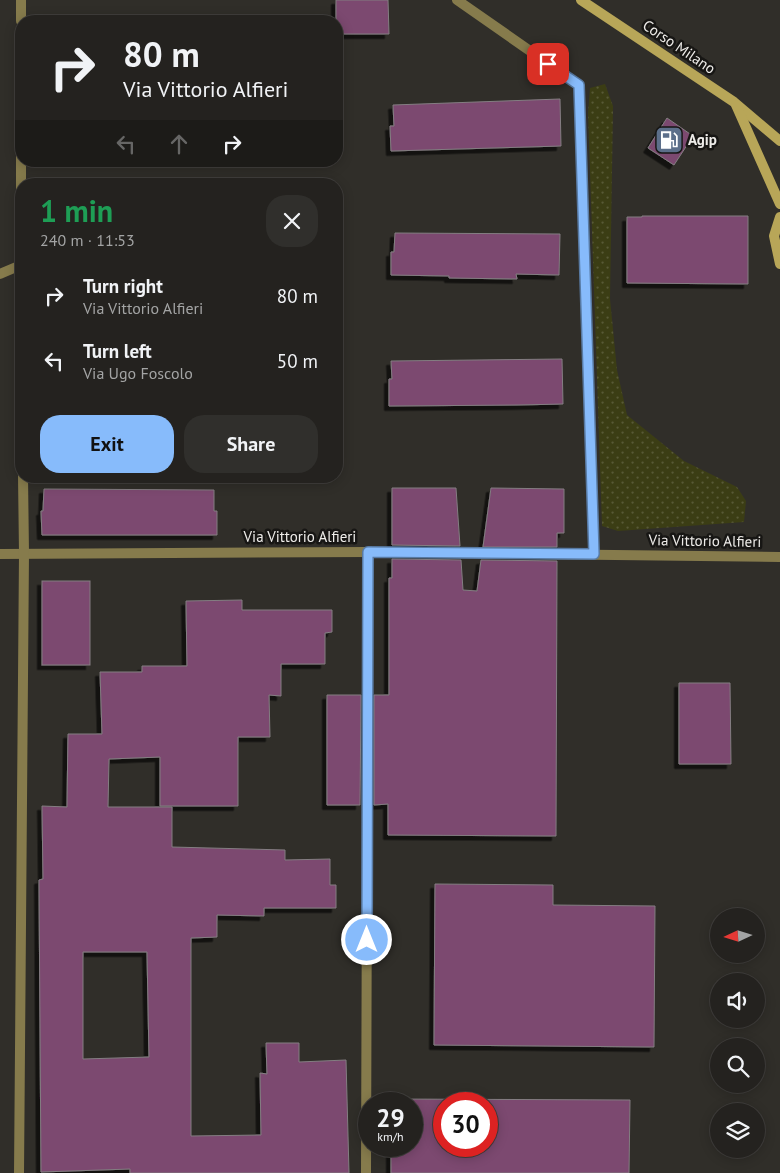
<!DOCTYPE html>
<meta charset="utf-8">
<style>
:root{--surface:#24221f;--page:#302f2c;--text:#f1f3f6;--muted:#a3a4a4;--line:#413f3d;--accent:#87bbfb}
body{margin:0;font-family:"PT Sans",sans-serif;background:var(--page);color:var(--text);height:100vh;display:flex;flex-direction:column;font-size:19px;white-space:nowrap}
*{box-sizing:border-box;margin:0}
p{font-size:16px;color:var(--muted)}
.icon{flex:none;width:28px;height:28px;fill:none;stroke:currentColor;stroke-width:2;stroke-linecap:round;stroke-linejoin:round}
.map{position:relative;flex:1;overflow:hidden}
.details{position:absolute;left:15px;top:178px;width:328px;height:305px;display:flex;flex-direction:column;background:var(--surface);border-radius:20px;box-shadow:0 2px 12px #0003,0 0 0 1px var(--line)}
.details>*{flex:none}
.top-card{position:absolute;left:15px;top:15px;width:328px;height:152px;border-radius:20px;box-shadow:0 2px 12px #0003,0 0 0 1px var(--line);background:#24221f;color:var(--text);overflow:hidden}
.needle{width:32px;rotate:266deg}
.fabs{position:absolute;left:710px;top:908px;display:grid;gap:10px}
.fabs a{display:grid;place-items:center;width:55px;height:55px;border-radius:50%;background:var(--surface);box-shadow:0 2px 12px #0003,0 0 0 1px var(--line);font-size:25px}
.speed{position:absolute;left:358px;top:1092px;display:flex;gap:10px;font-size:25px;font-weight:700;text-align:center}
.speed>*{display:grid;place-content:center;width:65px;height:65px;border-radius:50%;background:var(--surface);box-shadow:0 2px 12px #0003,0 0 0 1px var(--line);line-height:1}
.speed small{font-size:12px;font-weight:400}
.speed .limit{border:8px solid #d22;background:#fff;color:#111}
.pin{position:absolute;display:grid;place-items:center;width:42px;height:42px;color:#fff;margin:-21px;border-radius:10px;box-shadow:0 2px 8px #0006}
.me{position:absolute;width:55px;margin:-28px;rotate:0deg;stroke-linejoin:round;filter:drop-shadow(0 0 4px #0008)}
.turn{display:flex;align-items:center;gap:18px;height:105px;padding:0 25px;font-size:22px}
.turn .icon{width:65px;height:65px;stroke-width:2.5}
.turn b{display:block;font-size:35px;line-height:42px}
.lanes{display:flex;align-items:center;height:48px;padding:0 25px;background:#0003;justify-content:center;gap:25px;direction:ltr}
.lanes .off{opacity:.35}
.round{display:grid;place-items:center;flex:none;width:52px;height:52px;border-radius:20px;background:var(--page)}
.headline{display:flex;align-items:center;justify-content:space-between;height:85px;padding:0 25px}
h1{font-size:30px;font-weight:600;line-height:38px;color:#1e9e55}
.primary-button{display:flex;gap:10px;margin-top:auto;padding:10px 25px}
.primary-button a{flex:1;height:58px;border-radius:20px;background:var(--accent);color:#111;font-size:20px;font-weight:600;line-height:58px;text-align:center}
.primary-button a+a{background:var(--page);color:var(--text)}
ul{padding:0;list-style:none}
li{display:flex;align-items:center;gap:15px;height:65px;padding:0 25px}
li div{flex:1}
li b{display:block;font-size:19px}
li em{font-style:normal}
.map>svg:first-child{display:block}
</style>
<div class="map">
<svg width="780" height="1173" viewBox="0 0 780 1173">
<defs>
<pattern id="grass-dots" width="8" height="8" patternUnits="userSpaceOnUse" patternTransform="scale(1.25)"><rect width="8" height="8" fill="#3b3d14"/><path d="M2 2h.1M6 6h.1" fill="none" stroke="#585936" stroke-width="1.8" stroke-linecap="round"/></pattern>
<filter id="shadow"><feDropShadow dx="-4.5" dy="4.5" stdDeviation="0" flood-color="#0009"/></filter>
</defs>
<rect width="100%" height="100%" fill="#302e29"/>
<path fill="url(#grass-dots)" d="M 605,84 L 613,106 L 610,299 L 617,370 L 627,415 L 684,461 L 737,487 L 746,501 L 744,522 L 618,531 L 602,526 L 588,113 L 590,88 Z"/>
<g fill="#7b486f" stroke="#847e82" fill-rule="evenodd" filter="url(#shadow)">
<path d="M 336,0 L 388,0 L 389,34 L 336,34 Z"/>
<path d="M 560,99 L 561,146 L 391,151 L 390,126 L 394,126 L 393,105 Z"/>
<path d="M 667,118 L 693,136 L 674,165 L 648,148 Z"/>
<path d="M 642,216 L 748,216 L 748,284 L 627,283 L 627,217 L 642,217 Z"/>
<path d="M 395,233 L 560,234 L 559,275 L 516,274 L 517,279 L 449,278 L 449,276 L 391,275 L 391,252 L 394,252 Z"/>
<path d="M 562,359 L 563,404 L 517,405 L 389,406 L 389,379 L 392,379 L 391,361 Z"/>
<path d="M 392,488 L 456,488 L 460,546 L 392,545 Z"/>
<path d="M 491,488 L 564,489 L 564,533 L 557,533 L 557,547 L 483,547 Z"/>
<path d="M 44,489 L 214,490 L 214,511 L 217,511 L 217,535 L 42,535 L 41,511 L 43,511 Z"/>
<path d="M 392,559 L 461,560 L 463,590 L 477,591 L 481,560 L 557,561 L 556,836 L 388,835 L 388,804 L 374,805 L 374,695 L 389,695 L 389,578 L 392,578 Z"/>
<rect x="42" y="581" width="48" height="84"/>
<path d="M 242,600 L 242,610 L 332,610 L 332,632 L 325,633 L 325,664 L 281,664 L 281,696 L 269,695 L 270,737 L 238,737 L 238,806 L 160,806 L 160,757 L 109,759 L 108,807 L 172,807 L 172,847 L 285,850 L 285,860 L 330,859 L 330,885 L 336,885 L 336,908 L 264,908 L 264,916 L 217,915 L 217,937 L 191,938 L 191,1136 L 261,1135 L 260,1073 L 267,1074 L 266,1043 L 299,1043 L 299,1062 L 346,1060 L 349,1173 L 130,1173 L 130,1169 L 41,1172 L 39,880 L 43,879 L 42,806 L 67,807 L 68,734 L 102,734 L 100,672 L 142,672 L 142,666 L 187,666 L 186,601 ZM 83,952 L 147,952 L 149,1057 L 83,1059 Z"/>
<path d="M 679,683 L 730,683 L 731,764 L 679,764 Z"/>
<path d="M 327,695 L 361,695 L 360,805 L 327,805 Z"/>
<path d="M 435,884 L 553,885 L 553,905 L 655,906 L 654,1047 L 434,1045 Z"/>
<path d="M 392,1099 L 630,1100 L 629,1173 L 391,1173 L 391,1146 L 411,1146 L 411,1104 L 392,1104 ZM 444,1104 L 486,1104 L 486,1146 L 444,1146 Z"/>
</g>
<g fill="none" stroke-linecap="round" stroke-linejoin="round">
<g stroke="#867b4c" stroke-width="10">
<path d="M 457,0 L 579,85 L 594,554"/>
<path d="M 21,21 L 21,0"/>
<path d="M 21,42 L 21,317"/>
<path d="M 0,274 L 21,265"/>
<path d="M 0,554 L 368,552 L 780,557"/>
<path d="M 19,1173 L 24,553 L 23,476"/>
<path d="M 366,1173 L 368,552"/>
</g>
<g stroke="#b8a658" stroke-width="10">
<path d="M 581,0 L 734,102 L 780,141"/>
<path d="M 736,105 L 780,204"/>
<path d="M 780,217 L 774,236 L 780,264"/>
</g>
</g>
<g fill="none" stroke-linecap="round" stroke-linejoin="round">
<defs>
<path id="route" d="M 367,940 L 368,552 L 594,554 L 579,85 L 548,64"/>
</defs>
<use href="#route" stroke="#587aa3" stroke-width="12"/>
<use href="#route" stroke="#87bbfb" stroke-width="9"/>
</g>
<defs>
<symbol id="fuel-square" viewBox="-11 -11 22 22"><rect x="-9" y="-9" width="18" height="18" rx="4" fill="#5c6f8a" stroke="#171614"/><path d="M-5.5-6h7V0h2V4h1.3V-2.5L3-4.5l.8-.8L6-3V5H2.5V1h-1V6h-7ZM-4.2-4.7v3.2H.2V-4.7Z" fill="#fff"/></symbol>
</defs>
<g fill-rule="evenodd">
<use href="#fuel-square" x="653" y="124" width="32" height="32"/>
</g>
<g text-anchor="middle" stroke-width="5" stroke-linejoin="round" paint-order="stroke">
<g font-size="15" fill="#eeece9" stroke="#171614">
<text transform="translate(679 47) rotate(34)" y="5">Corso Milano</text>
<text x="300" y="542">Via Vittorio Alfieri</text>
<text transform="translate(705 541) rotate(1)" y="5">Via Vittorio Alfieri</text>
</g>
<g font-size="15" font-weight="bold" fill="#eeece9" stroke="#171614" text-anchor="start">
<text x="688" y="145">Agip</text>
</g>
</g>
</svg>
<div class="fabs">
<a><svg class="needle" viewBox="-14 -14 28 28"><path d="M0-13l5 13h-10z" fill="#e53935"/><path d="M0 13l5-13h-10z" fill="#a3a4a4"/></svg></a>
<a><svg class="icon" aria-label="sound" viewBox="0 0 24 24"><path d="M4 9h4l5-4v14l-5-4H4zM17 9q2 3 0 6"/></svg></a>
<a><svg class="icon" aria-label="search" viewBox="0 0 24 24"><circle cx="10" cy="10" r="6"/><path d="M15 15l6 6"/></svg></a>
<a><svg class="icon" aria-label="layers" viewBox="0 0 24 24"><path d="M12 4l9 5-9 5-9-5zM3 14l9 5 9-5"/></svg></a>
</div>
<div class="speed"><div>29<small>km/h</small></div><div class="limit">30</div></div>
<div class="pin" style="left:548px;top:64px;background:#d93025"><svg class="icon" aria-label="arrive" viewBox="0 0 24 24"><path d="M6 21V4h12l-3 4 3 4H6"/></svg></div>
<svg class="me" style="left:367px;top:940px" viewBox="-20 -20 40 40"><circle r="17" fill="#87bbfb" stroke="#fff" stroke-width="3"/><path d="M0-11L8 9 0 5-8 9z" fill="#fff"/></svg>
<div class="top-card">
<div class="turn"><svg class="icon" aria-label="right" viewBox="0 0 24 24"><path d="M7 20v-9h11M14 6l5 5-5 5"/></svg><div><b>80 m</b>Via Vittorio Alfieri</div></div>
<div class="lanes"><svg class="icon off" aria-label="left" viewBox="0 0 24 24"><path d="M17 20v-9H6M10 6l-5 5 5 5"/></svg><svg class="icon off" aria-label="ahead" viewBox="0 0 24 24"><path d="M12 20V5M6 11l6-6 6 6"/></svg><svg class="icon" aria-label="right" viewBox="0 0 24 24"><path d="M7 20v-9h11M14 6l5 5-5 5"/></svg></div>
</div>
<section class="details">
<div class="headline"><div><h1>1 min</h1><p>240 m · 11:53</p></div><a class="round"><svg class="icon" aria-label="close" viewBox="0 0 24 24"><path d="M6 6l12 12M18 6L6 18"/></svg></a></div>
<ul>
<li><svg class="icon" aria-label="right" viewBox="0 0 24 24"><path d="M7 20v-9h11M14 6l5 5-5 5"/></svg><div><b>Turn right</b><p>Via Vittorio Alfieri</p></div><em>80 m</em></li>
<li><svg class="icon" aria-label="left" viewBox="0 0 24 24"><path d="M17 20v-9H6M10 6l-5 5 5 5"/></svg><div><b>Turn left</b><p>Via Ugo Foscolo</p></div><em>50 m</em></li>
</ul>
<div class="primary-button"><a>Exit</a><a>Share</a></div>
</section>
</div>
